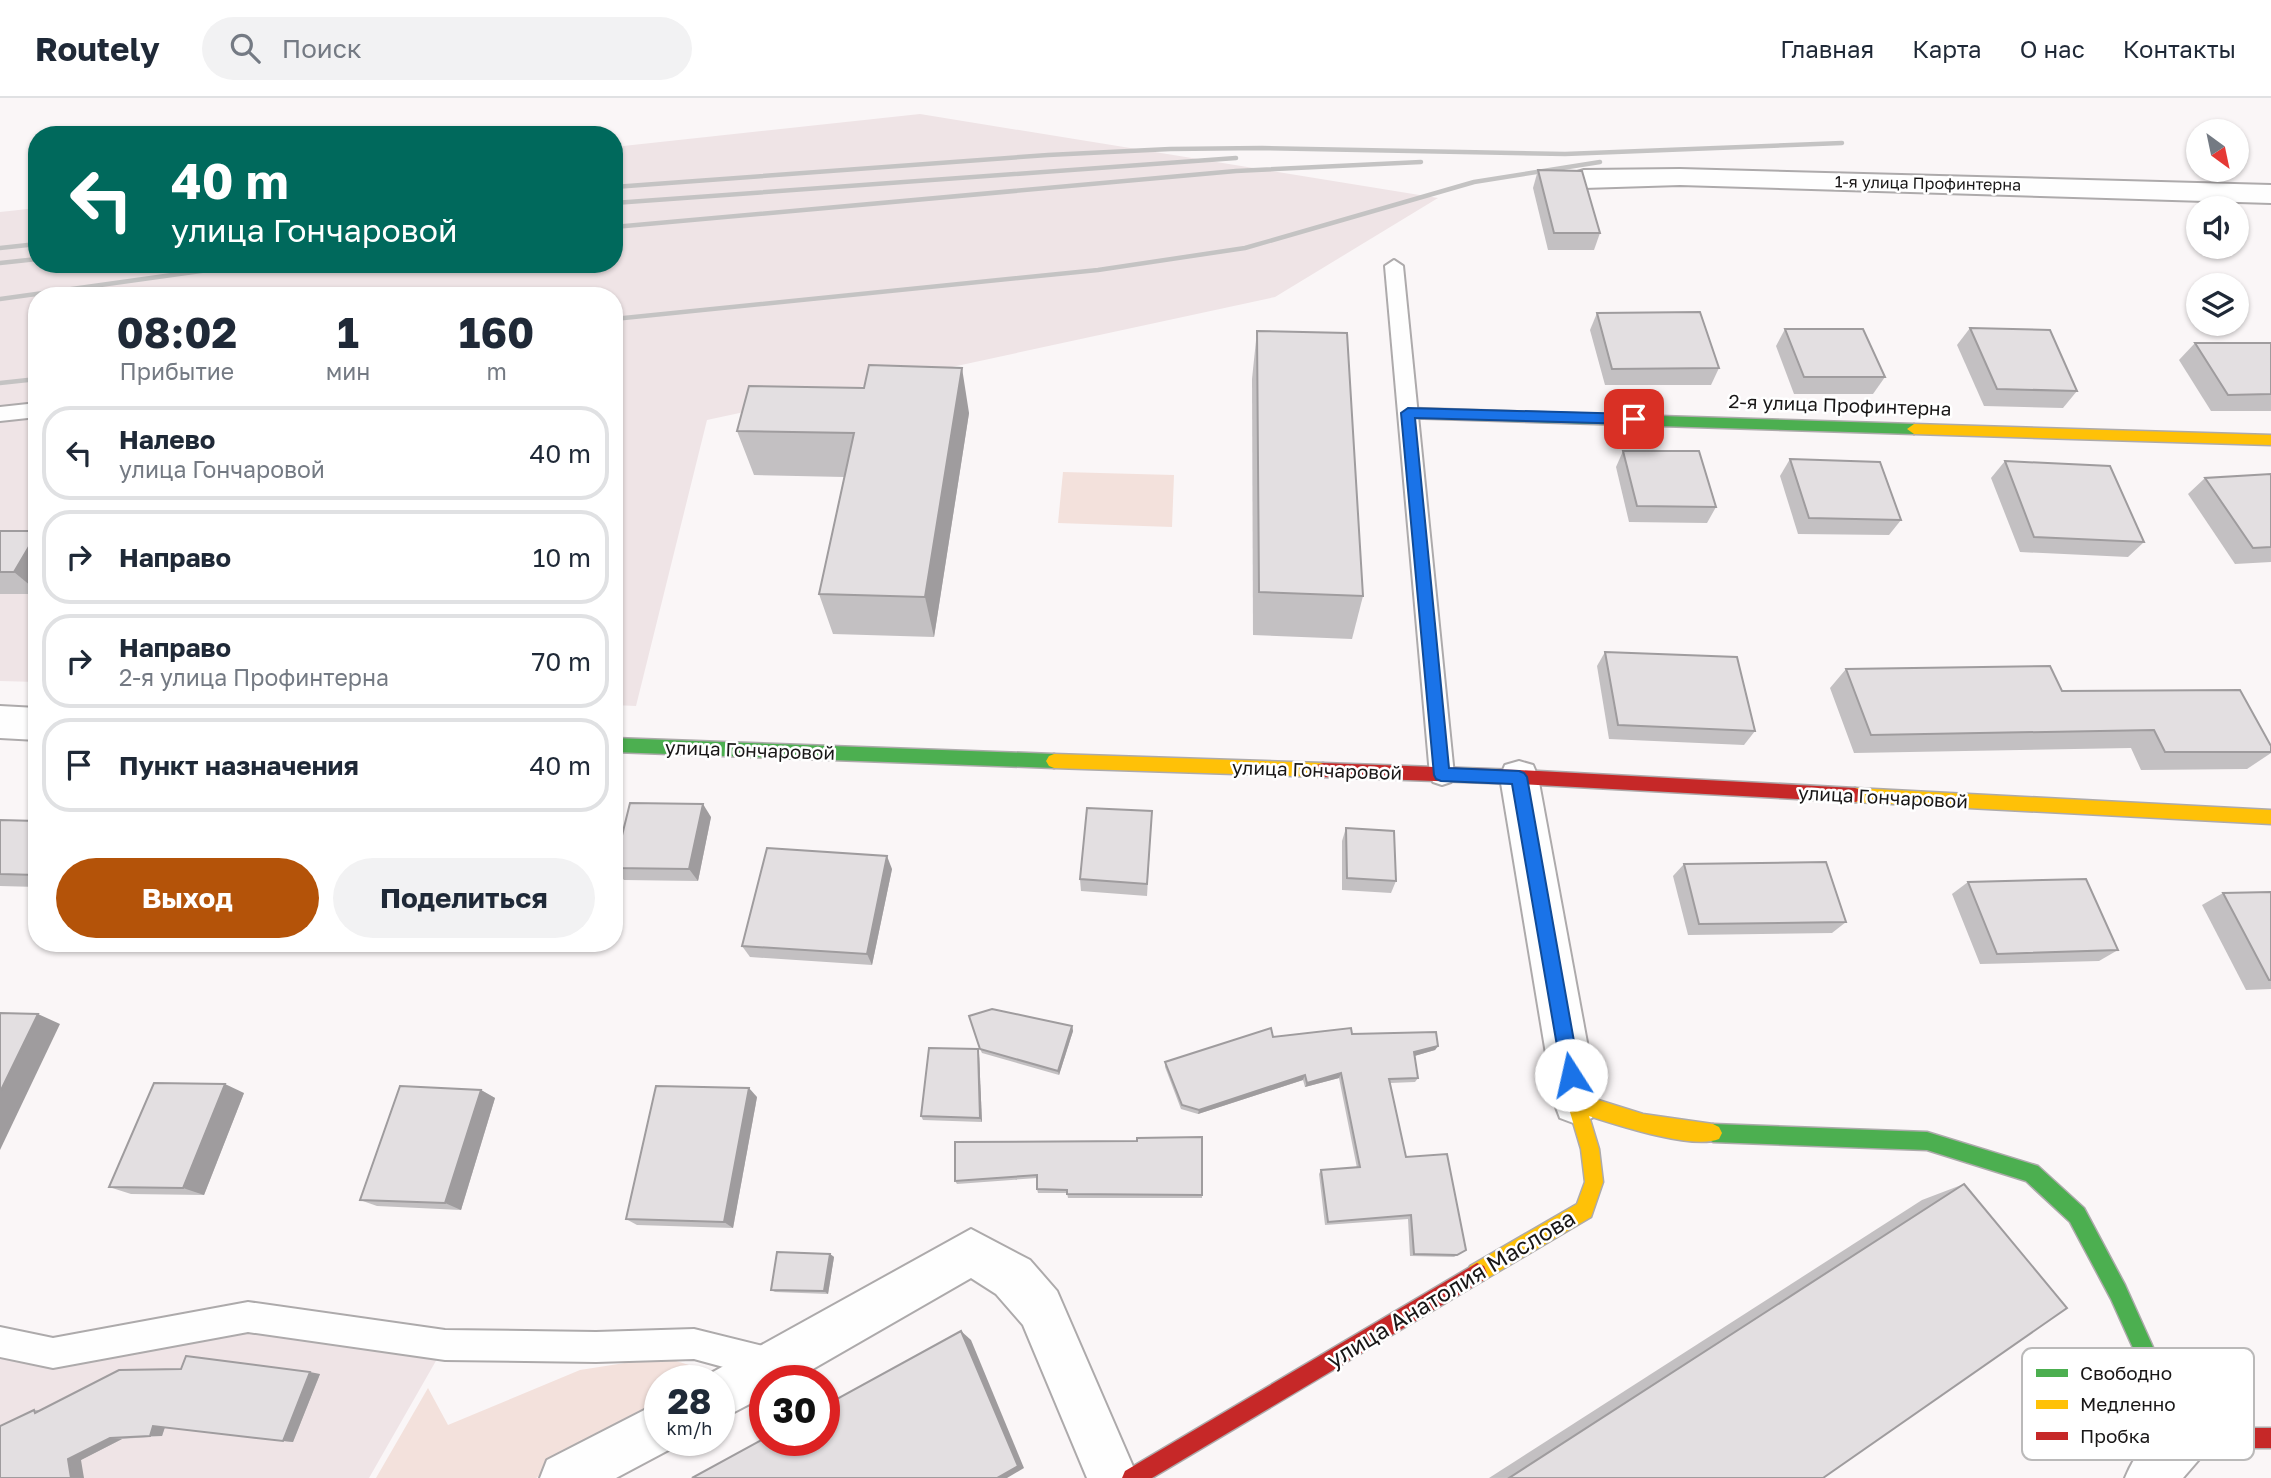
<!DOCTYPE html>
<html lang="ru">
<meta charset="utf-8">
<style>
:root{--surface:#fff;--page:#f2f2f3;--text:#1f2937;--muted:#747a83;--line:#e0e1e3;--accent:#b45309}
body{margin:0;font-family:"Golos Text",sans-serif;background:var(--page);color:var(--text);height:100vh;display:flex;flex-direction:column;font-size:26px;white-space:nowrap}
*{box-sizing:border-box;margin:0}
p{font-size:23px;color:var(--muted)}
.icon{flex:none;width:38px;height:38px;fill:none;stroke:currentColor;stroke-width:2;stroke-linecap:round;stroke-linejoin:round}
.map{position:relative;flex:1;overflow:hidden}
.sheet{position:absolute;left:28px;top:189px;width:595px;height:665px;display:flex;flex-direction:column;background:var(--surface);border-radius:28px;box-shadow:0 2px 5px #0004}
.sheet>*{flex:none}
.hud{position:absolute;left:28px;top:28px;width:595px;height:147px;border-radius:28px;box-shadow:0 2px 5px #0004;background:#00695c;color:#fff;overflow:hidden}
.needle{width:46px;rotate:147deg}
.controls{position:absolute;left:2186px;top:21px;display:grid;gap:14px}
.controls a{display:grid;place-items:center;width:63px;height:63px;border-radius:50%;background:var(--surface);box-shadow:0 2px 5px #0004;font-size:35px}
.speed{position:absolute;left:644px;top:1267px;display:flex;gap:14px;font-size:35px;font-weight:700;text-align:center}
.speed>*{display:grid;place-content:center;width:91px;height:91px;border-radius:50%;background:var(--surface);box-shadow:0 2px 5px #0004;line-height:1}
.speed small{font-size:18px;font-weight:400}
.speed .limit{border:10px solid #d22;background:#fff;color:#111}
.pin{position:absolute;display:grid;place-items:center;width:60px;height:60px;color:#fff;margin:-30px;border-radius:14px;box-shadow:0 4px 10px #0006}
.me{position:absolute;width:77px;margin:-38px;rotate:350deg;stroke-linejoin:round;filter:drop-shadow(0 0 5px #0008)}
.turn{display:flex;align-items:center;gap:24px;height:147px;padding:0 28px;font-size:32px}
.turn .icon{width:91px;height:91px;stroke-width:2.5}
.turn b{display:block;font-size:49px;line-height:60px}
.eta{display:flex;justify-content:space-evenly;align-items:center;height:119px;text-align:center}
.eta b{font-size:42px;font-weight:700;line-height:49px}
.button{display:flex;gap:14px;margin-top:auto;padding:14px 28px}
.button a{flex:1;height:80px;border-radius:42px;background:var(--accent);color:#fff;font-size:28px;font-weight:700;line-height:80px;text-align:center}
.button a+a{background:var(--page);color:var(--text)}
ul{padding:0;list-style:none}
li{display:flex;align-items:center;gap:21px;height:94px;margin:0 14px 10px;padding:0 14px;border:4px solid var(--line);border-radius:28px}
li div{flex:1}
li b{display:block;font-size:26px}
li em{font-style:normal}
header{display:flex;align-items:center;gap:42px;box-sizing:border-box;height:98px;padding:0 35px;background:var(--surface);border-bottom:2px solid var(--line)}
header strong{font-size:33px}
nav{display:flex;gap:38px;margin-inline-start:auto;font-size:24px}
.search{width:490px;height:63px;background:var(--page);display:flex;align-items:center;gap:18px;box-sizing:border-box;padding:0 24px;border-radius:38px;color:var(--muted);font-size:26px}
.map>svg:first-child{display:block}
</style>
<header>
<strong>Routely</strong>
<div class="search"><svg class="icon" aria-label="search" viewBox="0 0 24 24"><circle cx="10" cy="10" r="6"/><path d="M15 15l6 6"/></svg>Поиск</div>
<nav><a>Главная</a><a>Карта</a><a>О нас</a><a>Контакты</a></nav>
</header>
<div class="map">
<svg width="2271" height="1380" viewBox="0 0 2271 1380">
<rect width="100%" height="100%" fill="#faf6f7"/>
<g fill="#efe4e6">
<path d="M 920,16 L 1438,100 L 1275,199 L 707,322 L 636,608 L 614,607 L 614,198 L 37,198 L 37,584 L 0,583 L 0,114 L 37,110 L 37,166 L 614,166 L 614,49 Z"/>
<path d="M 248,1219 L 445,1247 L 369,1380 L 0,1380 L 0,1244 L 53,1255 Z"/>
</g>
<g fill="#f3e1dc">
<path d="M 1063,374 L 1174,377 L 1172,429 L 1058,425 Z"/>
<path d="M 663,1259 L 728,1279 L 719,1283 L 660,1283 L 660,1315 L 536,1380 L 376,1380 L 428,1290 L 448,1327 L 580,1272 Z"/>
</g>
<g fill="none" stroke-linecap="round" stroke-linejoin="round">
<defs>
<g id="lane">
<path d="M 1394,162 L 1403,168 L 1454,677 L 1451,684 L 1442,687 L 1433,684 L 1430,677 L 1385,168 Z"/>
<path d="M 37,305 L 37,319 L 0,323 L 0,309 Z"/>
<path d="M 248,1204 L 445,1232 L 596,1234 L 694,1231 L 771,1250 L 782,1255 L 787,1266 L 782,1277 L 771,1282 L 694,1261 L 596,1264 L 445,1262 L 248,1234 L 53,1270 L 0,1259 L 0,1229 L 53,1240 Z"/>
</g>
<g id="street">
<path d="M 1680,71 L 2271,87 L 2271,105 L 1680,87 L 1584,90 L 1574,87 L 1570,81 L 1574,75 L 1584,72 Z"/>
<path d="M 0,608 L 37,610 L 37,642 L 0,640 Z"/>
<path d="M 1519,663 L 1533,667 L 1538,679 L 1598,1004 L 1592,1020 L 1576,1026 L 1560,1020 L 1554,1004 L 1500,679 L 1505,667 Z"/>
<path d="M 971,1131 L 1030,1162 L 1057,1193 L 1138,1380 L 1087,1380 L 1023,1227 L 996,1196 L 971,1180 L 792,1283 L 765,1283 L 765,1298 L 719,1322 L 719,1283 L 700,1283 L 702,1280 Z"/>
<path d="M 660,1304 L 660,1342 L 680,1342 L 678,1347 L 616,1380 L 540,1380 L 547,1362 Z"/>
<path d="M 2184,1315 L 2202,1322 L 2209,1340 L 2202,1358 L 2183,1380 L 2125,1380 C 2136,1353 2157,1326 2184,1315 Z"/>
</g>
<g id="fast">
<path d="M 1408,310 L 1914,326 L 1921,331 L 1914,336 L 1408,320 L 1402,315 Z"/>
<path d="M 614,640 L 1054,656 L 1059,658 L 1062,663 L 1059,668 L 1054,670 L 614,654 Z"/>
<path d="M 1713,1026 L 1927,1034 L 2038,1068 L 2084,1110 L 2125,1187 L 2161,1267 L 2164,1274 L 2161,1281 L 2154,1284 L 2147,1281 L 2111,1201 L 2070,1124 L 2026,1083 L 1927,1052 L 1713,1044 L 1707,1041 L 1704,1035 L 1707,1029 Z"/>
</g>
<g id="slow">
<path d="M 1914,326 L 2271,337 L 2271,347 L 1914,336 L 1907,331 Z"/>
<path d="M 1054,656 L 1323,665 L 1329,667 L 1331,672 L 1329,677 L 1323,679 L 1054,670 L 1049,668 L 1046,663 L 1049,658 Z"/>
<path d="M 1855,690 L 2271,712 L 2271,726 L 1855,704 L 1849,702 L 1847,697 L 1849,692 Z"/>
<path d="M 1576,995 L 1643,1016 L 1713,1026 L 1719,1029 L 1722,1035 L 1719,1041 C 1693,1052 1617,1027 1589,1018 L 1599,1051 L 1603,1084 L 1591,1119 L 1484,1182 L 1477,1185 L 1470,1182 L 1467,1175 L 1470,1168 L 1577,1106 L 1585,1084 L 1581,1051 L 1567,1004 L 1570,998 Z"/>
</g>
<g id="jam">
<path d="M 1323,665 L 1519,672 L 1855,690 L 1861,692 L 1863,697 L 1861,702 L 1855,704 L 1519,686 L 1323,679 L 1317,677 L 1315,672 L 1317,667 Z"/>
<path d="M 1477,1165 L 1484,1168 L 1487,1175 L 1484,1182 L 1152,1380 L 1122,1380 L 1125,1373 Z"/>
<path d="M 2154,1264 L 2161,1267 L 2190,1330 L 2271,1330 L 2271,1350 L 2184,1350 L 2177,1347 L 2144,1274 L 2147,1267 Z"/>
</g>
</defs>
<use href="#lane" stroke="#adaaab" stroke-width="4"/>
<use href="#street" stroke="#adaaab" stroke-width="4"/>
<use href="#fast" stroke="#adaaab" stroke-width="3"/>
<use href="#slow" stroke="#adaaab" stroke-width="3"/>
<use href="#jam" stroke="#adaaab" stroke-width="3"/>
<use href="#lane" fill="#fefefe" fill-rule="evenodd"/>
<use href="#street" fill="#fefefe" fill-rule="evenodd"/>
<use href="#fast" fill="#4caf50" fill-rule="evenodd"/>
<use href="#slow" fill="#ffc107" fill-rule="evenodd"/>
<use href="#jam" fill="#c62828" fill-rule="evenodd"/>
<g stroke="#c4c3c3" stroke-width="4.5">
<path d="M 614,89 L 1048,57 L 1170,51 L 1262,50 L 1565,56 L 1842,45"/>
<path d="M 614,105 L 1236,60"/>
<path d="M 614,129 L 1236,73 L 1421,64"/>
<path d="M 0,150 L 37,146"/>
<path d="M 0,165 L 37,161"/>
<path d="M 0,201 L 251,166"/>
<path d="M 614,221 L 1098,172 L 1245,150 L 1474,84 L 1600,64"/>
<path d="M 0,285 L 37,281"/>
</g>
</g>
<g fill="#c3c0c2">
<path d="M 1538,72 L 1600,135 L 1594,152 L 1548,152 L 1533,90 Z"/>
<path d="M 1597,215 L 1719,270 L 1711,287 L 1605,287 L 1590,232 Z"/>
<path d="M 1970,230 L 2077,293 L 2063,310 L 1984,308 L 1957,247 Z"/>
<path d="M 1785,231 L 1885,279 L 1873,296 L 1794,296 L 1776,248 Z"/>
<path d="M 1257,233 L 1363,498 L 1352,541 L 1253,537 L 1252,281 Z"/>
<path d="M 2195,245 L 2271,245 L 2271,313 L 2211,313 L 2179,262 Z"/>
<path d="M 864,290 L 969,315 L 934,539 L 833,536 L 819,496 L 844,379 L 754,377 L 737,333 Z"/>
<path d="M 1623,353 L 1716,409 L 1707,425 L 1629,424 L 1616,369 Z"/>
<path d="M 1790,361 L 1901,422 L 1889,437 L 1798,436 L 1780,378 Z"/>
<path d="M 2005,363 L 2144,444 L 2128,459 L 2020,454 L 1991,380 Z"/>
<path d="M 2271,376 L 2271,464 L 2235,466 L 2188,396 L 2205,380 Z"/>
<rect x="0" y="433" width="37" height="63"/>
<path d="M 1605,554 L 1755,633 L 1744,647 L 1609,641 L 1597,568 Z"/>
<path d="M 1846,571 L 2062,593 L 2271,648 L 2271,655 L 2247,671 L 2141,672 L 2131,650 L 1854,655 L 1830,590 Z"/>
<path d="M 1152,713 L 1147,798 L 1081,793 L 1080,781 Z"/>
<path d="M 711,719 L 698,783 L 624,782 L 614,771 L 614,768 Z"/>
<path d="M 0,722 L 37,723 L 37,789 L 0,788 Z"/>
<path d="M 1346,730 L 1396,783 L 1391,795 L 1342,792 L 1342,743 Z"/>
<path d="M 1684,766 L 1846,824 L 1832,835 L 1688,837 L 1673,778 Z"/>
<path d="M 892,771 L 872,867 L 750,859 L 742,848 Z"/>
<path d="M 1968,784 L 2118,852 L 2099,863 L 1980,866 L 1952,796 Z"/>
<path d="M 2271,794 L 2271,891 L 2246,892 L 2202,807 L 2223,795 Z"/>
<path d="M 1072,928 L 1073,933 L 1059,977 L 982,955 L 980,951 Z"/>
<path d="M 1352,936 L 1438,948 L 1435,952 L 1414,958 L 1418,980 L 1415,984 L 1390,985 L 1406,1059 L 1466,1152 L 1454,1159 L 1410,1158 L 1408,1121 L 1325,1127 L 1319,1076 L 1321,1072 L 1357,1070 L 1339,980 L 1305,989 L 1303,982 L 1198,1016 L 1181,1011 L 1165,969 L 1165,964 L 1273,939 Z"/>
<path d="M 979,956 L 982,1024 L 923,1022 L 921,1018 Z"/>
<path d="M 481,992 L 495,1000 L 461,1112 L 377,1108 L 360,1102 Z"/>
<path d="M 244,995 L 204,1097 L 131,1096 L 109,1089 Z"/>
<path d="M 757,999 L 733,1130 L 637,1127 L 626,1121 Z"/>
<path d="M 955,1044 L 1202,1097 L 1202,1100 L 1068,1100 L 1067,1095 L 1038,1095 L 1037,1091 L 1037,1080 L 957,1086 L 955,1083 Z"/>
<path d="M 1964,1086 L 1823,1380 L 1489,1380 L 1922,1102 Z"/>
<path d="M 830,1156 L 834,1159 L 828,1196 L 775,1194 L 771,1192 Z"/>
<path d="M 320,1276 L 293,1344 L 165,1329 L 162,1338 L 122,1341 L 81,1362 L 34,1312 L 40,1312 Z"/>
</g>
<g fill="#9f9c9e">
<path d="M 962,270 L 969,315 L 934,539 L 925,499 Z"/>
<path d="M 37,435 L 37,493 L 14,474 Z"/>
<path d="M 703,706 L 711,719 L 698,783 L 689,771 Z"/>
<path d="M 887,758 L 892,771 L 872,867 L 867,856 Z"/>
<path d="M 38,916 L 60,926 L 0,1052 L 0,994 Z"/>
<path d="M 1072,928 L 1073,933 L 1059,977 L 1058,973 Z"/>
<path d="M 1438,948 L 1435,952 L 1411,959 L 1414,954 Z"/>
<path d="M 978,951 L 979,956 L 982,1024 L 980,1020 Z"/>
<path d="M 1341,975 L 1339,980 L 1305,989 L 1307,985 Z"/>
<path d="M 1305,977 L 1303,982 L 1198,1016 L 1199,1012 Z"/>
<path d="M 225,986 L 244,995 L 204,1097 L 183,1090 Z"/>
<path d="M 749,990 L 757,999 L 733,1130 L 724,1124 Z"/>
<path d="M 481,992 L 495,1000 L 461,1112 L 445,1105 Z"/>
<path d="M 830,1156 L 834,1159 L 828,1196 L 824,1193 Z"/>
<path d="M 961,1233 L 971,1242 L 1024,1370 L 1007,1380 L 997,1380 Z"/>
<path d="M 310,1274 L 320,1276 L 293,1344 L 283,1343 Z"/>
<path d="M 153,1328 L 165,1329 L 162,1338 L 150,1338 Z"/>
<path d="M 110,1340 L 122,1341 L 81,1362 L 84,1380 L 71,1380 L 68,1361 Z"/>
</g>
<g fill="#e3dfe1" stroke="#9f9c9e" stroke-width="2">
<path d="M 1538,72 L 1582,73 L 1600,135 L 1554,135 Z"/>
<path d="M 1700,214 L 1719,270 L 1612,271 L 1597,215 Z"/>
<path d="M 1970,230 L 2050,232 L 2077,293 L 1997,291 Z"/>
<path d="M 1785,231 L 1863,231 L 1885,279 L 1804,279 Z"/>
<path d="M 1257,233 L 1347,235 L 1363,498 L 1259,494 Z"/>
<path d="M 2195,245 L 2271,245 L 2271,296 L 2228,297 Z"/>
<path d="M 869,267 L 962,270 L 925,499 L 819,496 L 854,335 L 737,333 L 749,288 L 864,290 Z"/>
<path d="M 1623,353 L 1699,353 L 1716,409 L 1637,408 Z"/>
<path d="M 1790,361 L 1880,364 L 1901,422 L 1809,420 Z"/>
<path d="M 2005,363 L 2110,368 L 2144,444 L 2034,439 Z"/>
<path d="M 2271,376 L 2271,449 L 2253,450 L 2205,380 Z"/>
<path d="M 0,433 L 37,433 L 37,435 L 14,474 L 0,474 Z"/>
<path d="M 1605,554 L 1737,559 L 1755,633 L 1618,627 Z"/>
<path d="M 2050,568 L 2062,593 L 2240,592 L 2271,648 L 2271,654 L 2165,654 L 2154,632 L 1871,637 L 1846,571 Z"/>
<path d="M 630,705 L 703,706 L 689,771 L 614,770 Z"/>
<path d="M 1087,710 L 1152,713 L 1147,786 L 1080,781 Z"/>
<path d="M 0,722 L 37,723 L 37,777 L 0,776 Z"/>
<path d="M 1346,730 L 1394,733 L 1396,783 L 1347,780 Z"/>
<path d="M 767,750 L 887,758 L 867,856 L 742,848 Z"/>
<path d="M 1826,764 L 1846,824 L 1699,826 L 1684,766 Z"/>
<path d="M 2086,781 L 2118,852 L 1997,856 L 1968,784 Z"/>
<path d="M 2271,794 L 2271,882 L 2269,882 L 2223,795 Z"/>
<path d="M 992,911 L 1072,928 L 1058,973 L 980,951 L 969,918 Z"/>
<path d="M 0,915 L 38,916 L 0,994 Z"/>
<path d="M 1271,930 L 1273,939 L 1351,930 L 1352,936 L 1436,934 L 1438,948 L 1414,954 L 1418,980 L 1389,981 L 1406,1059 L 1447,1056 L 1466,1152 L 1457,1157 L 1414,1156 L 1411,1117 L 1328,1124 L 1321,1072 L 1360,1069 L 1341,975 L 1307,985 L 1305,977 L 1199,1012 L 1182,1007 L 1165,964 Z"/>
<path d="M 929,950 L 978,951 L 980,1020 L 921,1018 Z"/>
<path d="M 154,985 L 225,986 L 183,1090 L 109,1089 Z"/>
<path d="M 400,988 L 481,992 L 445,1105 L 360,1102 Z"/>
<path d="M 656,988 L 749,990 L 724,1124 L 626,1121 Z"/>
<path d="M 1202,1039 L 1202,1097 L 1067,1096 L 1067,1092 L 1037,1091 L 1037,1077 L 955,1083 L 955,1044 L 1137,1043 L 1137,1040 Z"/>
<path d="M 1964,1086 L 2067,1210 L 1823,1380 L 1509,1380 Z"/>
<path d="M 777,1154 L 830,1156 L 824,1193 L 771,1192 Z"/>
<path d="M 961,1233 L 1018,1368 L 997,1380 L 692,1380 L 765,1340 L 765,1342 L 824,1342 L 824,1308 Z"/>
<path d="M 186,1258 L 310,1274 L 283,1343 L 153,1328 L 150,1338 L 110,1340 L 68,1361 L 71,1380 L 0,1380 L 0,1328 L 34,1312 L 35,1315 L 119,1272 L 181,1271 Z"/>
</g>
<path fill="#1a73e8" stroke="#114b97" stroke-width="2" d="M 1408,310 L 1634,316 L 1640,321 L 1634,326 L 1415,320 L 1449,670 L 1519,673 L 1524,675 L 1527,679 L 1580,977 L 1578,983 L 1571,986 L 1565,983 L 1562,977 L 1512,686 L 1441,683 L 1436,681 L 1434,677 L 1401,315 Z"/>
<g text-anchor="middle" stroke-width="5" stroke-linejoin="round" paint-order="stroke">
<g font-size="16" fill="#191717" stroke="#fff">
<text transform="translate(1928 85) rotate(1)" y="6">1-я улица Профинтерна</text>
</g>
<g font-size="19" fill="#191717" stroke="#fff">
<text transform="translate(1840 307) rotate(2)" y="7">2-я улица Профинтерна</text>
<text transform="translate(750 652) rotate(2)" y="7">улица Гончаровой</text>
<text transform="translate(1317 672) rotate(2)" y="7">улица Гончаровой</text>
<text transform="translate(1883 699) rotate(3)" y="7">улица Гончаровой</text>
</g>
<g font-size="23" fill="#191717" stroke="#fff">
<text transform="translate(1451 1191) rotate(-31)" y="8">улица Анатолия Маслова</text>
</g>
</g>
<rect x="2022" y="1250" width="232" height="112" rx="10" fill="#fff" stroke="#bab9b9" stroke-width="2"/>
<rect x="2036" y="1271" width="32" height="8" fill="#4caf50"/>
<rect x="2036" y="1302" width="32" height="9" fill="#ffc107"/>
<rect x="2036" y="1334" width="32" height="8" fill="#c62828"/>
<g font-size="19" fill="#191717">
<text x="2080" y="1282">Свободно</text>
<text x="2080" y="1313">Медленно</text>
<text x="2080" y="1345">Пробка</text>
</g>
</svg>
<div class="controls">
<a><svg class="needle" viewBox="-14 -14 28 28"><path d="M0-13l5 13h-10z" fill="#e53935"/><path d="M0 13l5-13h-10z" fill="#747a83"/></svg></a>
<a><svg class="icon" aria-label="sound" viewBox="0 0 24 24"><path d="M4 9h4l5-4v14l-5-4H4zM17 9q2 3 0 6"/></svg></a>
<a><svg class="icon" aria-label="layers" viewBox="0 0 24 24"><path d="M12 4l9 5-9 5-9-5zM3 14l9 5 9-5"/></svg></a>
</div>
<div class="speed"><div>28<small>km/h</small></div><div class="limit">30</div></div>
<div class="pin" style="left:1634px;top:321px;background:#d93025"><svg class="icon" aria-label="arrive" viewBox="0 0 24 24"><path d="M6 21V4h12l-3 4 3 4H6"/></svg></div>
<svg class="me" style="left:1571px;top:977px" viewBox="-20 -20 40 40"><circle r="19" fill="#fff"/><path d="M0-13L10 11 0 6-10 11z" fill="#1a73e8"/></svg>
<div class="hud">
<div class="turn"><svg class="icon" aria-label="left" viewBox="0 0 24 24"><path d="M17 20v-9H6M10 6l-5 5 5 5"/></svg><div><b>40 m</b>улица Гончаровой</div></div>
</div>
<section class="sheet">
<div class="eta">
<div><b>08:02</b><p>Прибытие</p></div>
<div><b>1</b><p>мин</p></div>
<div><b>160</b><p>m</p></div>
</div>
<ul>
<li><svg class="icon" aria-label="left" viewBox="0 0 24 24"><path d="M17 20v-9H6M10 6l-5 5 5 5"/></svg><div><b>Налево</b><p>улица Гончаровой</p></div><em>40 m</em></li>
<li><svg class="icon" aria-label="right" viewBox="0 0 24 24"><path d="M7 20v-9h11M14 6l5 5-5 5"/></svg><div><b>Направо</b></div><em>10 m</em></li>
<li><svg class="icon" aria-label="right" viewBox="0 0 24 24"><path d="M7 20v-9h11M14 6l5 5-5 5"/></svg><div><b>Направо</b><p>2-я улица Профинтерна</p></div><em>70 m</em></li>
<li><svg class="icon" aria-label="arrive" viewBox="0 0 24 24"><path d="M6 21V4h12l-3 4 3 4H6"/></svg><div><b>Пункт назначения</b></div><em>40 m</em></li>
</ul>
<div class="button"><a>Выход</a><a>Поделиться</a></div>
</section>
</div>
